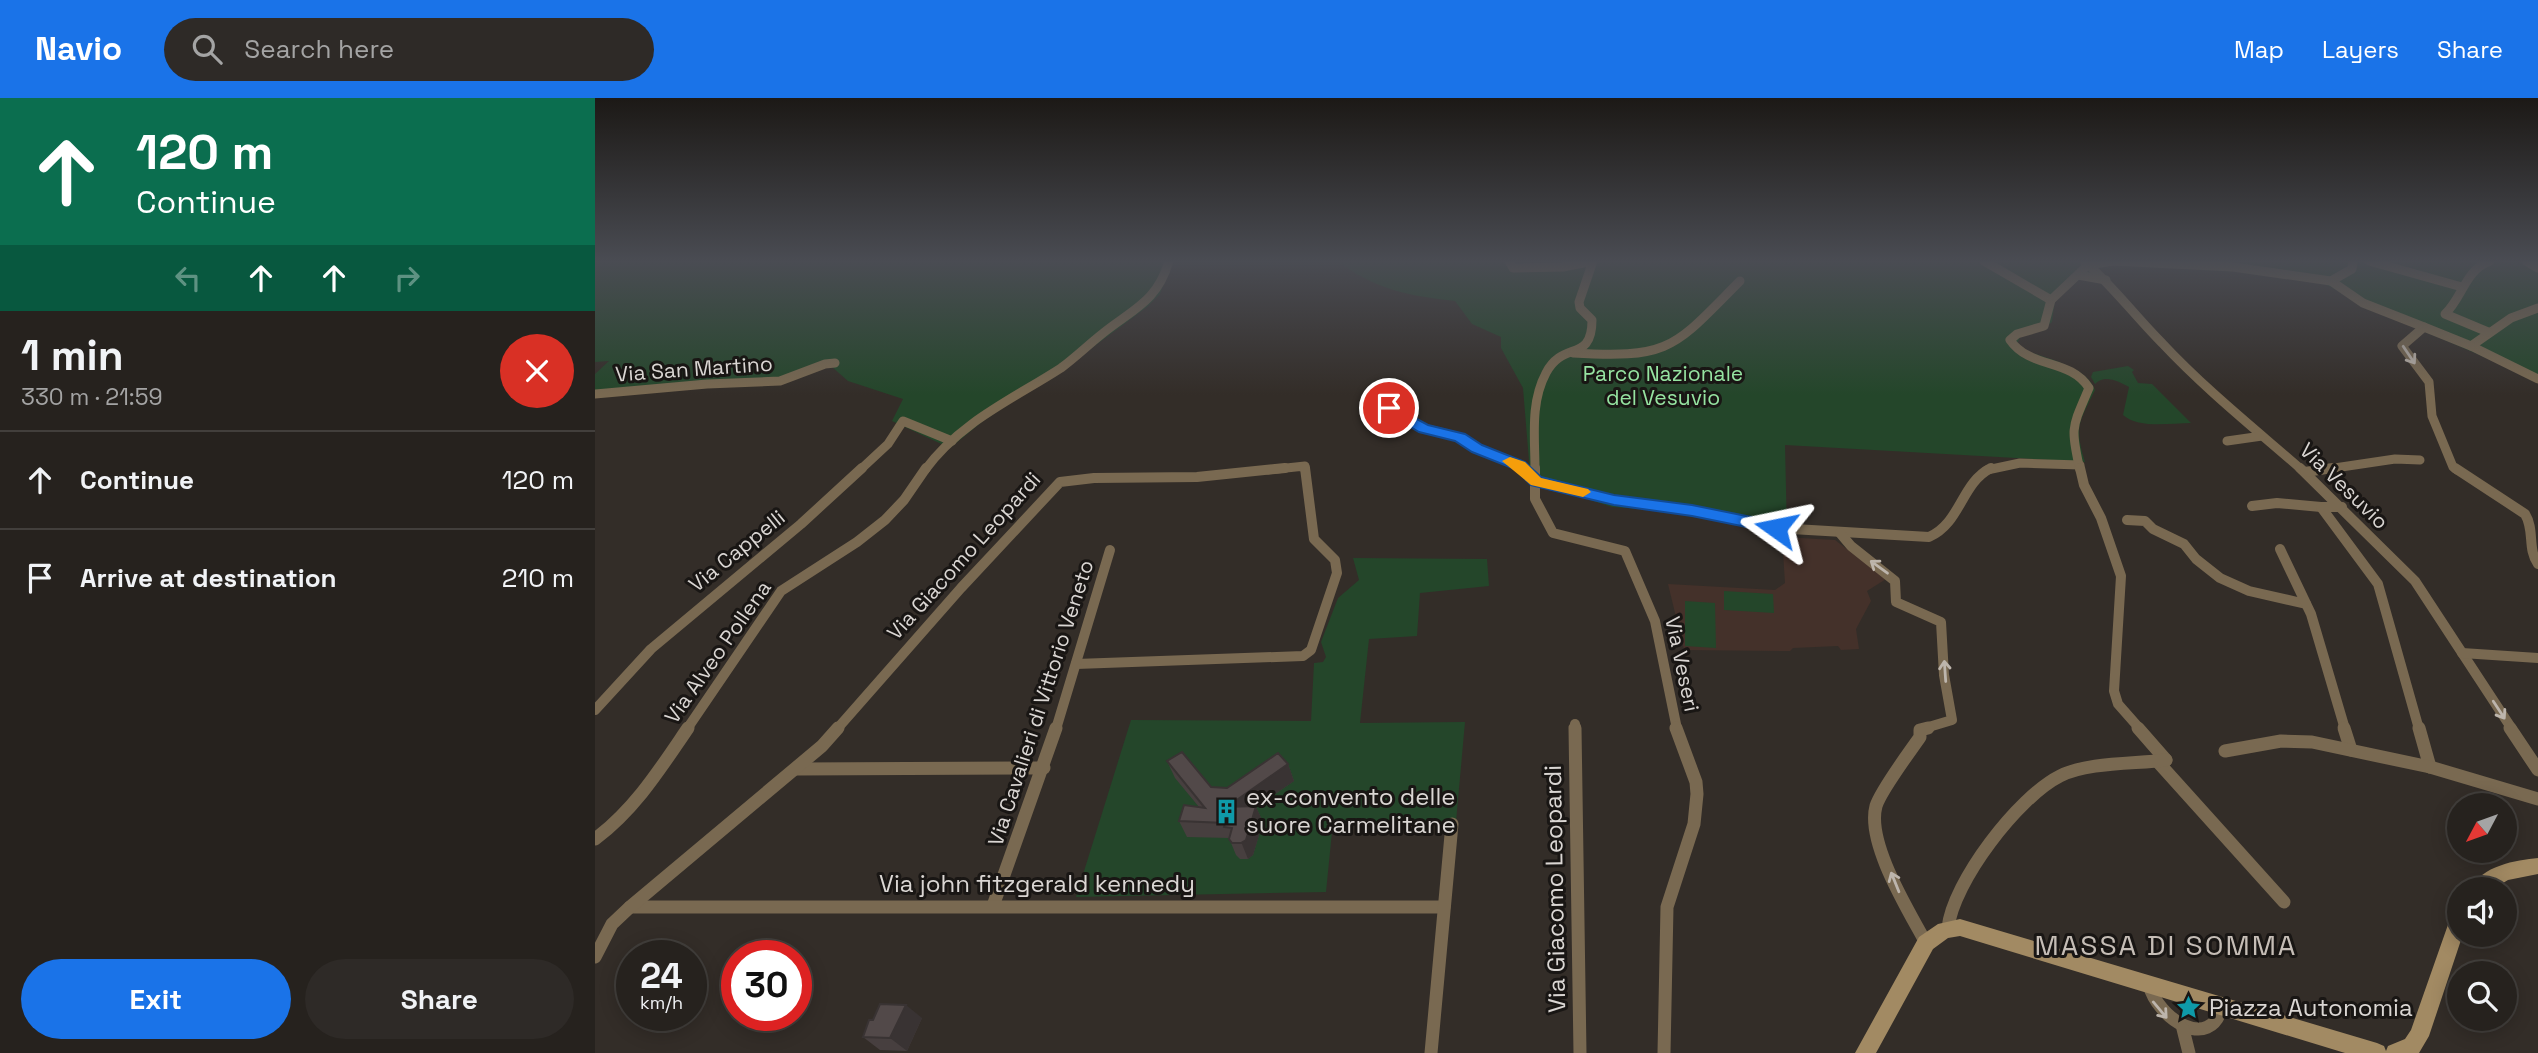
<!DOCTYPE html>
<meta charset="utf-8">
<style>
:root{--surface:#26221e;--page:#2e2a27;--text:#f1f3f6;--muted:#a4a4a4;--line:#423f3c;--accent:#1a73e8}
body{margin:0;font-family:"Space Grotesk",sans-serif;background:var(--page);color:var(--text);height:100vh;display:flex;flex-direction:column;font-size:26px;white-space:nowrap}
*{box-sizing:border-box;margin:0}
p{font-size:23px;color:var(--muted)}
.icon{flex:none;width:38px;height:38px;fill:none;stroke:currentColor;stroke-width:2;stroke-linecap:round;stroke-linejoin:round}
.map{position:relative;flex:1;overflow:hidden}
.sheet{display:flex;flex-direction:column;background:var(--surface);width:595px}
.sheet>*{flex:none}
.guide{background:#0b6e4f;color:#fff;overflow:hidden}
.needle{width:46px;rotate:229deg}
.buttons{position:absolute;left:1852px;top:695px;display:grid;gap:14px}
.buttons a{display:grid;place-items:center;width:70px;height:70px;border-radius:50%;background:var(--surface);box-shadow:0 4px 18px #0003,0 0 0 2px var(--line);font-size:35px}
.speed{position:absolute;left:21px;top:842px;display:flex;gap:14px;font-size:35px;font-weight:700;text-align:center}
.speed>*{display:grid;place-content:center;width:91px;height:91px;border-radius:50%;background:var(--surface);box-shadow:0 4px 18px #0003,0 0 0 2px var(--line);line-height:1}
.speed small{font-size:18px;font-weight:400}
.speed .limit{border:10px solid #d22;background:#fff;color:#111}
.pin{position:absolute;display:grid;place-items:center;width:60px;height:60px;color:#fff;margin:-30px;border:4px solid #fff;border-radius:50%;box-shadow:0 2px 7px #0007}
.me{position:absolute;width:77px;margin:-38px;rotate:282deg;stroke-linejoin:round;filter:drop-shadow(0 0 5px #0008)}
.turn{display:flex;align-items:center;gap:24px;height:147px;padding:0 21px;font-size:32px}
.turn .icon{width:91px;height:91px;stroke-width:2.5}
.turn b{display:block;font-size:49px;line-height:60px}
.lanes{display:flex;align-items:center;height:66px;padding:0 21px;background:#0003;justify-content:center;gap:35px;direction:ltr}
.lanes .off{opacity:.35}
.round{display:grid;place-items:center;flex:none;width:74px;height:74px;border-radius:37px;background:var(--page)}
.headline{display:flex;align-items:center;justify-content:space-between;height:119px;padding:0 21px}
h1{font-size:42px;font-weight:600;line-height:52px}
.action{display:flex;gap:14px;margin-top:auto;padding:14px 21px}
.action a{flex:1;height:80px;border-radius:42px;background:var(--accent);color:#fff;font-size:28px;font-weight:600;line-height:80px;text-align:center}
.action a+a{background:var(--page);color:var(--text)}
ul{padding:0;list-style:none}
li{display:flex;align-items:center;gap:21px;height:98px;padding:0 21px;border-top:2px solid var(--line)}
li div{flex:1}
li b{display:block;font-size:26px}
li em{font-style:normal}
header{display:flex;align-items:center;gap:42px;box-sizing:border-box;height:98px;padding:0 35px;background:var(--accent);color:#fff}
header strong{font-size:33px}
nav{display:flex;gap:38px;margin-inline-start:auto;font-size:24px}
.search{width:490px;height:63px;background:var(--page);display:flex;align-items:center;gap:18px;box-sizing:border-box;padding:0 24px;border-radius:38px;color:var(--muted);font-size:26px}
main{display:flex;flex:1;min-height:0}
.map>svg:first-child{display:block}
</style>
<header>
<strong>Navio</strong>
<div class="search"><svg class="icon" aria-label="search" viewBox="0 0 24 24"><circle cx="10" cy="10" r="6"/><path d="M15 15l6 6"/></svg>Search here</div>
<nav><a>Map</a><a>Layers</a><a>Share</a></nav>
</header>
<main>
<section class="sheet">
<div class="guide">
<div class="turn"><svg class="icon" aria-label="ahead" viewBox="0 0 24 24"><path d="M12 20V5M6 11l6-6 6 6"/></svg><div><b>120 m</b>Continue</div></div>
<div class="lanes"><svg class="icon off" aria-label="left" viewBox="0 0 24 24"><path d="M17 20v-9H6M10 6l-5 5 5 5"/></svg><svg class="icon" aria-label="ahead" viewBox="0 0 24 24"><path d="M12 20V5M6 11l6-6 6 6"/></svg><svg class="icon" aria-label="ahead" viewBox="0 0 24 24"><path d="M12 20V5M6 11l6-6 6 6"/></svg><svg class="icon off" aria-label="right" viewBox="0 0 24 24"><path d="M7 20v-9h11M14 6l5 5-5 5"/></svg></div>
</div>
<div class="headline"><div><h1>1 min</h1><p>330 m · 21:59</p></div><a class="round" style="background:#d93025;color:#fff"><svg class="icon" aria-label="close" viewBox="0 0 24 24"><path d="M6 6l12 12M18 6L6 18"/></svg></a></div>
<ul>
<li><svg class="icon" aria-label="ahead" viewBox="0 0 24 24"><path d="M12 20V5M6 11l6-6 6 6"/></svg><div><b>Continue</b></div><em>120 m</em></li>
<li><svg class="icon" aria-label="arrive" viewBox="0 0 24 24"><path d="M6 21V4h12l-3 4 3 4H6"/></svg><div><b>Arrive at destination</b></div><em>210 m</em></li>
</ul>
<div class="action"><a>Exit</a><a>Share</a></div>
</section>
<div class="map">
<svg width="1943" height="955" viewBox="0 0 1943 955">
<rect width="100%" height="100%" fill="#332d28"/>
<path fill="#44312a" d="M 1187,439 L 1240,442 L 1291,481 L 1272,493 L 1276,503 L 1261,531 L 1264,551 L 1246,552 L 1243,548 L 1198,550 L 1195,553 L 1089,552 L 1073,486 L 1180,492 L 1190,485 Z"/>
<g fill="#24462a">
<path d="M 0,163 L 577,163 L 565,196 L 552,209 L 486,258 L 388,323 L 355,350 L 297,323 L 308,301 L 253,283 L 236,268 L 193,283 L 0,298 L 0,276 L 14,263 L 0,264 Z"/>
<path d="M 742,163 L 1943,163 L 1943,282 L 1777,211 L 1728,185 L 1646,173 L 1509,167 L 1483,181 L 1460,202 L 1457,224 L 1448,231 L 1426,237 L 1422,246 L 1423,250 C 1446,259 1492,268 1500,292 C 1484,325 1479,328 1490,364 L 1190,347 L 1192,436 L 1088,414 L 1017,409 L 961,391 L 935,375 L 928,290 L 906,250 L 906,239 L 877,226 L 860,203 C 813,198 780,191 742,163 Z"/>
<path d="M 1533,268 L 1539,272 L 1537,274 L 1543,285 L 1557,286 L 1596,325 C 1575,325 1544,331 1528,317 L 1534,289 C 1523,283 1509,276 1500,286 L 1496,279 L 1498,274 Z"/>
<path d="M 758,460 L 892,461 L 894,488 L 825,495 L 822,538 L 774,541 L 765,625 L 870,624 L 861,724 L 738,724 L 731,794 L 481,799 L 536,622 L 716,623 L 719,565 L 728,564 L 731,559 L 726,544 L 743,500 L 764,482 Z"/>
<path d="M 1129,493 L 1178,496 L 1179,515 L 1129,512 Z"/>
<path d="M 1090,503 L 1120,505 L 1121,550 L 1090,548 Z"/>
</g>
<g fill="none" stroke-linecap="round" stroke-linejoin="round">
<g stroke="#796951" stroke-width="9">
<path d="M 914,163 L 918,170 L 968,169 L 998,163 L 984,204 L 985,210 L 997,222 C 997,265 968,242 951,275 C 935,305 940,339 940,372"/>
<path d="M 1389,163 L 1456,202"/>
<path d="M 1489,163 C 1518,188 1540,218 1567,245 C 1610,291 1660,331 1707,372"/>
<path d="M 1774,163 L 1867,189"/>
<path d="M 1931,163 L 1943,170"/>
<path d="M 1493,167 L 1518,163 L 1638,169 L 1736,183 L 1757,171 L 1758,163"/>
<path d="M 1483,177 L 1511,182"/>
<path d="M 1736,183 L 1768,205 L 1829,229"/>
<path d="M 1943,210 L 1916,220 L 1876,248 L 1943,281"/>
<path d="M 1893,234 L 1850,216 C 1868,199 1870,172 1895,163"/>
<path d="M 978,255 C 1077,261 1079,249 1145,183"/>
<path d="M 0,296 L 112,286 L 185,283 L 230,266 L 240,265"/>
<path d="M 773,305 L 794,310 L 829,330 L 865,339 L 882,351 L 925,367 L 930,372"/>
<path d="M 1632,343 L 1667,338"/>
<path d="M 265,372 L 293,346 L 308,323 L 357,343"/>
<path d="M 330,372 C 365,324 418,301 466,270 C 481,259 493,247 507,236 C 538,211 562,204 574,163"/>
<path d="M 673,372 L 710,368 L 710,372"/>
<path d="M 1392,372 L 1425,365 L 1485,367"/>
<path d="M 1485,372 C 1475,329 1477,330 1494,290 C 1475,260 1435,271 1415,242 L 1422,236 L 1449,228 L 1456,202 L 1493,167"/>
<path d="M 1726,372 L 1800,361 L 1825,362"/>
<path d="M 1862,372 L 1858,369 L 1837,318 L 1834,284 L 1807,248 L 1829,229 L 1876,248"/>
</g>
<g stroke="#796951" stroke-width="10">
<path d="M 928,370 L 941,383 L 1019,402 L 1097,412 L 1181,430 L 1334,439 C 1366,425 1366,385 1396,370"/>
<path d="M 940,370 L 940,401 L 958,435 L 1030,453 L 1060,523 L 1082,631"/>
<path d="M 1485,370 L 1489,387 L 1506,420 L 1526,478 L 1519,593 L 1523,606 L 1545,631"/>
<path d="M 1705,370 L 1820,483 L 1917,631"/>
<path d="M 1860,370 L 1930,416 C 1940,432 1932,451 1943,466"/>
<path d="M 1710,374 L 1738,370"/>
<path d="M 1657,408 L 1682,405 L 1726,409"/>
<path d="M 1747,409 L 1726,409 L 1783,486 L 1824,631"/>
<path d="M 1532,422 L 1550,423 L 1558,431 L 1589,446 L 1601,461 L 1625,480 L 1654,493 L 1711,506"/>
<path d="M 1245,435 L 1256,448 L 1300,483 L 1301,504 L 1346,524 L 1349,577 L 1357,622 L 1327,631"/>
<path d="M 1685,451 L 1716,516 L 1750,631"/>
<path d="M 1867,555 L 1943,560"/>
<path d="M 481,566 L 708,558 L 716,552 L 742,475 L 740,462 L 719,441 L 710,370"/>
<path d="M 0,612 L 56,551 L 206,426 L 267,370"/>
<path d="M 980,626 L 980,631"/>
<path d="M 92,631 L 186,493 L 262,444 L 290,422 L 309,402 L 331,370"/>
<path d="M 242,631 L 366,490 L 465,384 L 499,380 L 602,379 L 690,370"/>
<path d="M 461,631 L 515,452"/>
</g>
<g stroke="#796951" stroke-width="13">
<path d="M 980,630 L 985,955"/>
<path d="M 1543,630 L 1571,662"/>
<path d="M 1749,630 L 1756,652"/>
<path d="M 1824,630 L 1835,669"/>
<path d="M 1915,630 L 1943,672"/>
<path d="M 1630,653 L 1686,643 L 1717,644 L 1835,669 L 1943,701"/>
<path d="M 1562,663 L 1689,804"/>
<path d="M 202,671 L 449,670"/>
<path d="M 0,741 C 40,711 65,671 93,630"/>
<path d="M 398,808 L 461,630"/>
<path d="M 35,809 L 849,809"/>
<path d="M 1353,830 C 1358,784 1423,699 1465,678 C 1492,664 1541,666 1571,662"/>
<path d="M 1331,845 C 1314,813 1271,745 1281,708 C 1286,692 1314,655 1325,639 L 1325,632 L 1333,630"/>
<path d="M 0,859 L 17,826 L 35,809 L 227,648 L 243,630"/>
<path d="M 1554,886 C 1562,921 1616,955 1627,908"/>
<path d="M 1588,931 L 1594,955"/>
<path d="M 836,955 L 857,726"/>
<path d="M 1069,955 L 1072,809 L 1099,726 L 1102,696 L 1101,684 L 1081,630"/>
</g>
<g fill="#a28a63" fill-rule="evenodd">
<path d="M 1943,760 L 1943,776 L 1913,782 L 1898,791 L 1876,791 C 1886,768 1921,762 1943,760 Z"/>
<path d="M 1864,812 L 1864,836 L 1868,836 L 1834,938 L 1824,955 L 1750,955 L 1365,838 L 1353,840 L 1338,851 L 1281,955 L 1260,955 L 1324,839 L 1343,826 L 1365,821 L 1782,945 L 1789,948 L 1791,953 L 1793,948 L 1810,941 L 1816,932 L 1855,821 L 1858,815 Z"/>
</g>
</g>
<g fill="#473f3f">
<path d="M 572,663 L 616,689 L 632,690 L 693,666 L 699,683 L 661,709 L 668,724 L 658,757 L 653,761 L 645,761 L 641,757 L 634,740 L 592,739 L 584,723 L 604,709 L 580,680 Z"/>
<path d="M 327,920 L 312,953 L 285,952 L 268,939 Z"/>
</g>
<g fill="#393333">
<path d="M 693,666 L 699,683 L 661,709 L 668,724 L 658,757 L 653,761 L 632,709 Z"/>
<path d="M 311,907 L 327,920 L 312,953 L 295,940 Z"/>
</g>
<g fill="#524949" stroke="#393333" stroke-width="2">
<path d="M 587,654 L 616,689 L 632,690 L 683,655 L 693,666 L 632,709 L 661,708 L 651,742 L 646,745 L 637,745 L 634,741 L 637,730 L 629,729 L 630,725 L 584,723 L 589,707 L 610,710 L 572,663 Z"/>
<path d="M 285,906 L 311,907 L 295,940 L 268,939 L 274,922 L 278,922 Z"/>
</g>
<defs><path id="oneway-shaft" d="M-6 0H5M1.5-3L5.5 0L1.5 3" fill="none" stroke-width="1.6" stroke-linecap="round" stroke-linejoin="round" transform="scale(1.75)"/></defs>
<g stroke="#bdb5ac">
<use href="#oneway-shaft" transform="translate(1814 257) rotate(56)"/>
<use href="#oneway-shaft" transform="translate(1284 469) rotate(-144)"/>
<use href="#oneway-shaft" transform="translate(1350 573) rotate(-94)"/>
<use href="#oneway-shaft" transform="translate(1904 612) rotate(57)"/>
<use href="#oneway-shaft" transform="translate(1300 784) rotate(-112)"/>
<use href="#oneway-shaft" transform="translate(1565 912) rotate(50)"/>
</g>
<linearGradient id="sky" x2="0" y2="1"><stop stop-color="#1c1916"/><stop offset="0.55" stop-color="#4a4c53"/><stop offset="1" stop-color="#4a4c53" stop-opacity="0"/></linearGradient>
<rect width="1943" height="297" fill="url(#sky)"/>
<path fill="#1a73e8" stroke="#114b97" stroke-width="2" d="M 794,306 L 833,327 L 870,336 L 887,347 L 930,364 L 946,379 L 1019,397 L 1097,407 L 1181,424 L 1188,430 L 1181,435 L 1097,418 L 1019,407 L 936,387 L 920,371 L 877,354 L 860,343 L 824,334 L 789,313 L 787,310 Z"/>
<path fill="#f59e0b" d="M 915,359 L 930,364 L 946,380 L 993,391 L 996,394 L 988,399 L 936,387 L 907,363 Z"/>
<defs>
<symbol id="building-bare" viewBox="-9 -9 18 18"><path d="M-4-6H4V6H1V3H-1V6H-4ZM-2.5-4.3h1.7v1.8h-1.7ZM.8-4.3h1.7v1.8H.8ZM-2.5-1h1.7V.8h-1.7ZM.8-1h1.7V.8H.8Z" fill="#0f9aa8" stroke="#191614" stroke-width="2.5" paint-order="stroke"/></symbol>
<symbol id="sight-bare" viewBox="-9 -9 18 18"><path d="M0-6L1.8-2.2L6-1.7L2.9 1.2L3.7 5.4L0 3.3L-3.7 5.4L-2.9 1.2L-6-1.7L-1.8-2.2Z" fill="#0f9aa8" stroke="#191614" stroke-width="2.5" paint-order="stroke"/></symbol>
</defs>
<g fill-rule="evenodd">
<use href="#building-bare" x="614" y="696" width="35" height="35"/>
<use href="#sight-bare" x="1576" y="892" width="35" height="35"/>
</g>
<g text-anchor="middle" stroke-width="6" stroke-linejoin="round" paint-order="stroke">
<g font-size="21" fill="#dad6d3" stroke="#191614">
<text transform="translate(99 271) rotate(-4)" y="7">Via San Martino</text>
<text transform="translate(1749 388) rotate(44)" y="7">Via Vesuvio</text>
<text transform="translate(142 453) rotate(-39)" y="7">Via Cappelli</text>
<text transform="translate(369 458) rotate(-48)" y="7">Via Giacomo Leopardi</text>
<text transform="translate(123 554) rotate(-55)" y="7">Via Alveo Pollena</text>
<text transform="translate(1087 566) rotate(78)" y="7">Via Veseri</text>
<text transform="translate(446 605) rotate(-72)" y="7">Via Cavalieri di Vittorio Veneto</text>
</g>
<g font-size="21" fill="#96e4a1" stroke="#191614">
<text x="1068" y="283">Parco Nazionale<tspan x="1068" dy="24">del Vesuvio</tspan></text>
</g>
<g font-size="24" fill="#dad6d3" stroke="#191614" text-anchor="start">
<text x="651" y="707">ex-convento delle<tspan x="651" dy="28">suore Carmelitane</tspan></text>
<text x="1614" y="918">Piazza Autonomia</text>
</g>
<g font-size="24" fill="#dad6d3" stroke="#191614">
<text x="442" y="794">Via john fitzgerald kennedy</text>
<text transform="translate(960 791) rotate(-91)" y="8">Via Giacomo Leopardi</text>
</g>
<g font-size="28" letter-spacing="2" fill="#c5bdb6" stroke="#191614">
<text x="1571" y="857">MASSA DI SOMMA</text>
</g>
</g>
</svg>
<div class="buttons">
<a><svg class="needle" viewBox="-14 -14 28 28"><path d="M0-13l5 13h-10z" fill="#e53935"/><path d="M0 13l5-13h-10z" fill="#a4a4a4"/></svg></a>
<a><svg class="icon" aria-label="sound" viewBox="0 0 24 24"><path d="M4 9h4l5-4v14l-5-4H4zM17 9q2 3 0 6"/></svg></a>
<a><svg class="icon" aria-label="search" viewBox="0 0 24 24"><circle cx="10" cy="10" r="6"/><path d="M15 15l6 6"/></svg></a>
</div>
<div class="speed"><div>24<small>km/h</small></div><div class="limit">30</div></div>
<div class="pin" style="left:794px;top:310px;background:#d93025"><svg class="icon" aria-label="arrive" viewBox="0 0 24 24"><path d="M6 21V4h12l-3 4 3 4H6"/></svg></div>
<svg class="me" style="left:1181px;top:430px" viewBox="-20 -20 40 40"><path d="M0-17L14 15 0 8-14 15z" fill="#1a73e8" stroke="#fff" stroke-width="4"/></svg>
</div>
</main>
